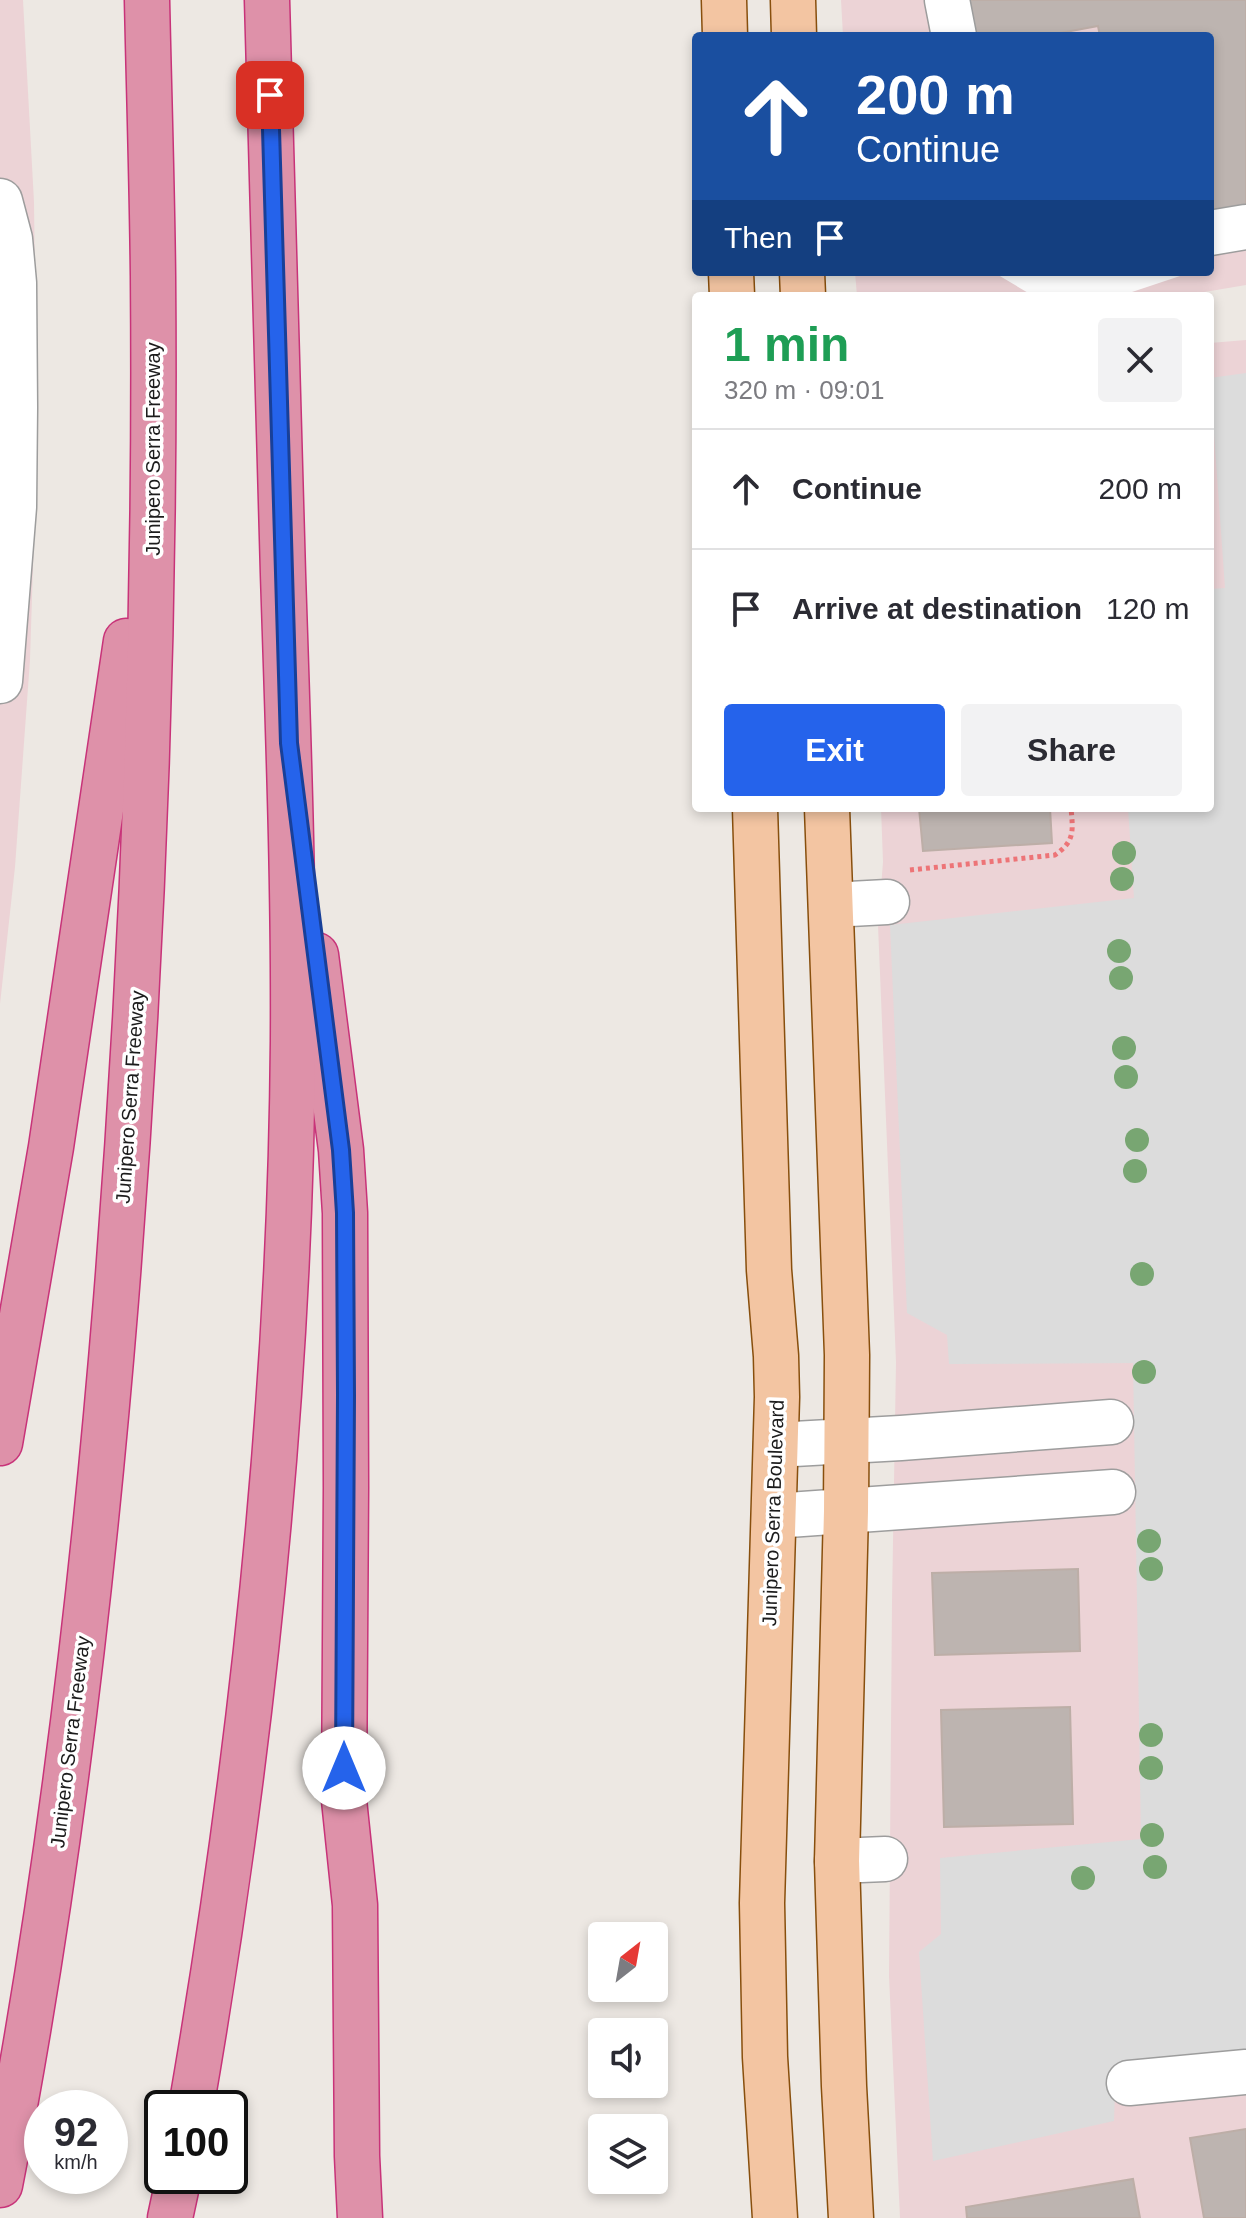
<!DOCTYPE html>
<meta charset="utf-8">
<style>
:root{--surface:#fff;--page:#f2f2f3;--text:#2b2b33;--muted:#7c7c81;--line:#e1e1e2;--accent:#2563eb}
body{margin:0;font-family:Helvetica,sans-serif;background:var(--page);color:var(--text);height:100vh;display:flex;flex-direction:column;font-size:30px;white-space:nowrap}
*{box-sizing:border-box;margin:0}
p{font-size:26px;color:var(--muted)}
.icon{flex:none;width:44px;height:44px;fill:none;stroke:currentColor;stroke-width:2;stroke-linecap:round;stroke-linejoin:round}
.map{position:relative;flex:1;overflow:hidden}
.details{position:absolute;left:692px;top:292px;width:522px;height:520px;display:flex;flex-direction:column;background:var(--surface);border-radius:8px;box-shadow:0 4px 12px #0003}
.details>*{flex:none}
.top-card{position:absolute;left:692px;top:32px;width:522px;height:244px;border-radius:8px;box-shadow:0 4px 12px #0003;background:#1a4fa0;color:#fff;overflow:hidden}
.needle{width:52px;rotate:31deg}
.fabs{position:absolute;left:588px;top:1922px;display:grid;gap:16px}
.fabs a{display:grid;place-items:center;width:80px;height:80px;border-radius:8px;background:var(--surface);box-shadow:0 4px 12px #0003;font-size:40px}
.speed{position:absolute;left:24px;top:2090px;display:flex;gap:16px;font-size:40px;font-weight:700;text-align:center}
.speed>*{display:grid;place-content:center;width:104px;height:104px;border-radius:50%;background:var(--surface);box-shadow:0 4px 12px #0003;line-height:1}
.speed small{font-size:20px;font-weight:400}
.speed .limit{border:4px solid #111;border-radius:12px;background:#fff;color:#111}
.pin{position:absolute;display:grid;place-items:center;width:68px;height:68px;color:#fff;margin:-34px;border-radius:16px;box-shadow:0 4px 12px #0006}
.me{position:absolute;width:88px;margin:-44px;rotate:0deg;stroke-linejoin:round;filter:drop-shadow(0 0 6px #0008)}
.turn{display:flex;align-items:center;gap:28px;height:168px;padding:0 32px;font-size:36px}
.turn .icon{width:104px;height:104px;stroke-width:2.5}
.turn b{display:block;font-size:56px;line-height:68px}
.then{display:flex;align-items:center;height:76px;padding:0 32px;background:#0003;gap:16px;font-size:30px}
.round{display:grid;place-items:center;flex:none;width:84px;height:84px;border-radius:8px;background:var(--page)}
.head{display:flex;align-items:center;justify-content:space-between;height:136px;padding:0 32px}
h1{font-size:48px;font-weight:700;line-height:60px;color:#1e9e55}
.cta{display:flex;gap:16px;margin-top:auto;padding:16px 32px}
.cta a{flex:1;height:92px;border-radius:8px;background:var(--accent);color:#fff;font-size:32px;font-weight:700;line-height:92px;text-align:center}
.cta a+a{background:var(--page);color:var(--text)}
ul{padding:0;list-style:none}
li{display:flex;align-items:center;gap:24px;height:120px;padding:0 32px;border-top:2px solid var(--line)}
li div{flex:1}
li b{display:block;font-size:30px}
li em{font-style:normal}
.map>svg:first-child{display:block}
</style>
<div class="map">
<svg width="1246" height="2218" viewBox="0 0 1246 2218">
<rect width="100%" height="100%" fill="#ede8e3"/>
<g fill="#ecd3d6">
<path d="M 0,0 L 23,0 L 34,202 L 37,442 L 30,660 L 15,867 L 0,1004 Z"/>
<path d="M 841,0 L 1246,0 L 1246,285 L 1181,296 L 857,296 L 855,272 L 1210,272 L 1210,36 L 843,36 Z"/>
<path d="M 1246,340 L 1246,2218 L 900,2218 L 889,1976 L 892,1602 L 896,1362 L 878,925 L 883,862 L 881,808 L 1210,808 L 1210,343 Z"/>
</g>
<path fill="#dcdcdc" d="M 1246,373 L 1246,2051 L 1116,2064 L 1114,2121 L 933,2161 L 919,1952 L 941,1934 L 940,1858 L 1141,1839 L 1133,1363 L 949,1364 L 947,1335 L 907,1313 L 890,925 L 1134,898 L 1128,808 L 1210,808 L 1210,589 L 1225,588 L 1210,378 Z"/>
<path fill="#fff" d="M 993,272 L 1192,272 L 1132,292 L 1112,296 L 1041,296 L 1030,294 Z"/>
<g fill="#bdb4b0" stroke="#bdaea7" stroke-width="2">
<path d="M 966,0 L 1246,0 L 1246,213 L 1210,219 L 1210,36 L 1100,36 L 1098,26 L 1044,36 L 972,36 Z"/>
<path d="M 919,808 L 1050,808 L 1052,843 L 923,851 Z"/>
<path d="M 1078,1569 L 1080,1651 L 935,1655 L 932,1573 Z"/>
<path d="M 1070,1707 L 1073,1824 L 944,1827 L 941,1710 Z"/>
<path d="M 1246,2129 L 1246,2218 L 1204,2218 L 1190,2138 Z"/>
<path d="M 1133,2179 L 1140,2218 L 967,2218 L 966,2207 Z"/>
</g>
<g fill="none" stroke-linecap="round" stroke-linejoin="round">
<defs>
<g id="minor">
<path d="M 947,0 L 954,36"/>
<path d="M 0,201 L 10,239 L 14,283 L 15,408 L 14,507 L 0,681"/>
<path d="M 1210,233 L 1246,227"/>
<path d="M 831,905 L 887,902"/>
<path d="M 776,1445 L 901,1438 L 1111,1422"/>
<path d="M 774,1516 L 1113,1492"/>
<path d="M 837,1861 L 885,1859"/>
<path d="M 1129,2083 L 1246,2072"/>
</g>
<g id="major">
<path d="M 724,0 L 725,36"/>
<path d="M 793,0 L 794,36"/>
<path d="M 731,272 L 732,296"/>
<path d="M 802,272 L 803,296"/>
<path d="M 755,808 L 769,1270 L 776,1356 L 777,1397 L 762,1903 L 765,2057 L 775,2218"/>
<path d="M 827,808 L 847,1355 L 846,1511 L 837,1861 L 844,2086 L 851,2218"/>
</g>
<g id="highway">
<path d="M 316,955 L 341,1150 L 345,1213 L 346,1487 L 344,1800 L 355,1905 L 357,2156 L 360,2218"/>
<path d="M 0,1443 L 51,1147 L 126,641"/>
<path d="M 191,2108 C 252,1755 290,1399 293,1041 C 294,885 288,729 283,574 C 277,382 272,191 267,0"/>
<path d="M 0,2185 C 57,1893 92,1597 116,1300 C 143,960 156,617 153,276 C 152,184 149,92 147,0"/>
<path d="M 170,2218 L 179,2176"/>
</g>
</defs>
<use href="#minor" stroke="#9d9d9d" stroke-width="47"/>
<use href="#major" stroke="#884f0d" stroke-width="47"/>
<use href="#highway" stroke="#c83379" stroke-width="47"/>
<path stroke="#ed7477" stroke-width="5" stroke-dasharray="4 4" stroke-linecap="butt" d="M 910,870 L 1055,855 C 1075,841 1073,831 1071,808"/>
<use href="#minor" stroke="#fff" stroke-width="44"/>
<use href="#major" stroke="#f3c5a2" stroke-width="44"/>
<use href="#highway" stroke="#de91a9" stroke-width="44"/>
</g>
<g fill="#78a672">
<circle cx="1124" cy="853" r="12"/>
<circle cx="1122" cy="879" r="12"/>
<circle cx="1119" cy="951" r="12"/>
<circle cx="1121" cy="978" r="12"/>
<circle cx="1124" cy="1048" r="12"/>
<circle cx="1126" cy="1077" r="12"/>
<circle cx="1137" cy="1140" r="12"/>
<circle cx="1135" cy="1171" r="12"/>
<circle cx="1142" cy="1274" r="12"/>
<circle cx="1144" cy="1372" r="12"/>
<circle cx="1149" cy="1541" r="12"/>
<circle cx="1151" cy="1569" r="12"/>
<circle cx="1151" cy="1735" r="12"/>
<circle cx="1151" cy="1768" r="12"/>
<circle cx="1152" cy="1835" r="12"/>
<circle cx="1155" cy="1867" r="12"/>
<circle cx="1083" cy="1878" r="12"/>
</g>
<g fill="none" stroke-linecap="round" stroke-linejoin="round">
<defs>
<path id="route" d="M 270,95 L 289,743 L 341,1150 L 345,1213 L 346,1395 L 344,1768"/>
</defs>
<use href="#route" stroke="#184099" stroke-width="20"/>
<use href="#route" stroke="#2563eb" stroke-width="14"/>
</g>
<g text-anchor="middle" stroke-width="7" stroke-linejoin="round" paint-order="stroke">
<g font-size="20" fill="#1c1c1c" stroke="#fff">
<text transform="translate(153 449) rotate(-90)" y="7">Junipero Serra Freeway</text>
<text transform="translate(130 1097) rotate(-86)" y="7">Junipero Serra Freeway</text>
<text transform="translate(773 1513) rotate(-88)" y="7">Junipero Serra Boulevard</text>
<text transform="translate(70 1742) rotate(-83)" y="7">Junipero Serra Freeway</text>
</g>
</g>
</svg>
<div class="fabs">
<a><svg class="needle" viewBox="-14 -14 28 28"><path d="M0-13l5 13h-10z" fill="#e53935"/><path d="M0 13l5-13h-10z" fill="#7c7c81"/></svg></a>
<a><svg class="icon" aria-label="sound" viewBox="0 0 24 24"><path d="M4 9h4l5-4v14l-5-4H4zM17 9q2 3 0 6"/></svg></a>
<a><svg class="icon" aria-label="layers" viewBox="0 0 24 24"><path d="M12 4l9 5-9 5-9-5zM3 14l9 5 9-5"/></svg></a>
</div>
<div class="speed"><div>92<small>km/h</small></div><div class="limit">100</div></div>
<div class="pin" style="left:270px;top:95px;background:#d93025"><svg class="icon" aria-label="arrive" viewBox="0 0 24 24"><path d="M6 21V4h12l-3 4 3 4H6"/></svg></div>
<svg class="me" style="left:344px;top:1768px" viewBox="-20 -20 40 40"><circle r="19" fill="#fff"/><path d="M0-13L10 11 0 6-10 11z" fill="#2563eb"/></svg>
<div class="top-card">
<div class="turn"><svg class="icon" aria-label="ahead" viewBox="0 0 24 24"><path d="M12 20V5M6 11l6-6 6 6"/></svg><div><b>200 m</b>Continue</div></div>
<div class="then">Then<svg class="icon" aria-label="arrive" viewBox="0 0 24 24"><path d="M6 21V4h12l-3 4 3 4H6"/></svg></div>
</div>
<section class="details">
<div class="head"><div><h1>1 min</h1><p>320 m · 09:01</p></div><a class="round"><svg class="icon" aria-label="close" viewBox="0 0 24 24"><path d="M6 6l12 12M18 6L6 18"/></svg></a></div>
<ul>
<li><svg class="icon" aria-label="ahead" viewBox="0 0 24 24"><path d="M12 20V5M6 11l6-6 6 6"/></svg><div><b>Continue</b></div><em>200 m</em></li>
<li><svg class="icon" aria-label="arrive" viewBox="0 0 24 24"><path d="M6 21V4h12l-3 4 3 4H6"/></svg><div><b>Arrive at destination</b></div><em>120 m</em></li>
</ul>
<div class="cta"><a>Exit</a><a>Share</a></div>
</section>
</div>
